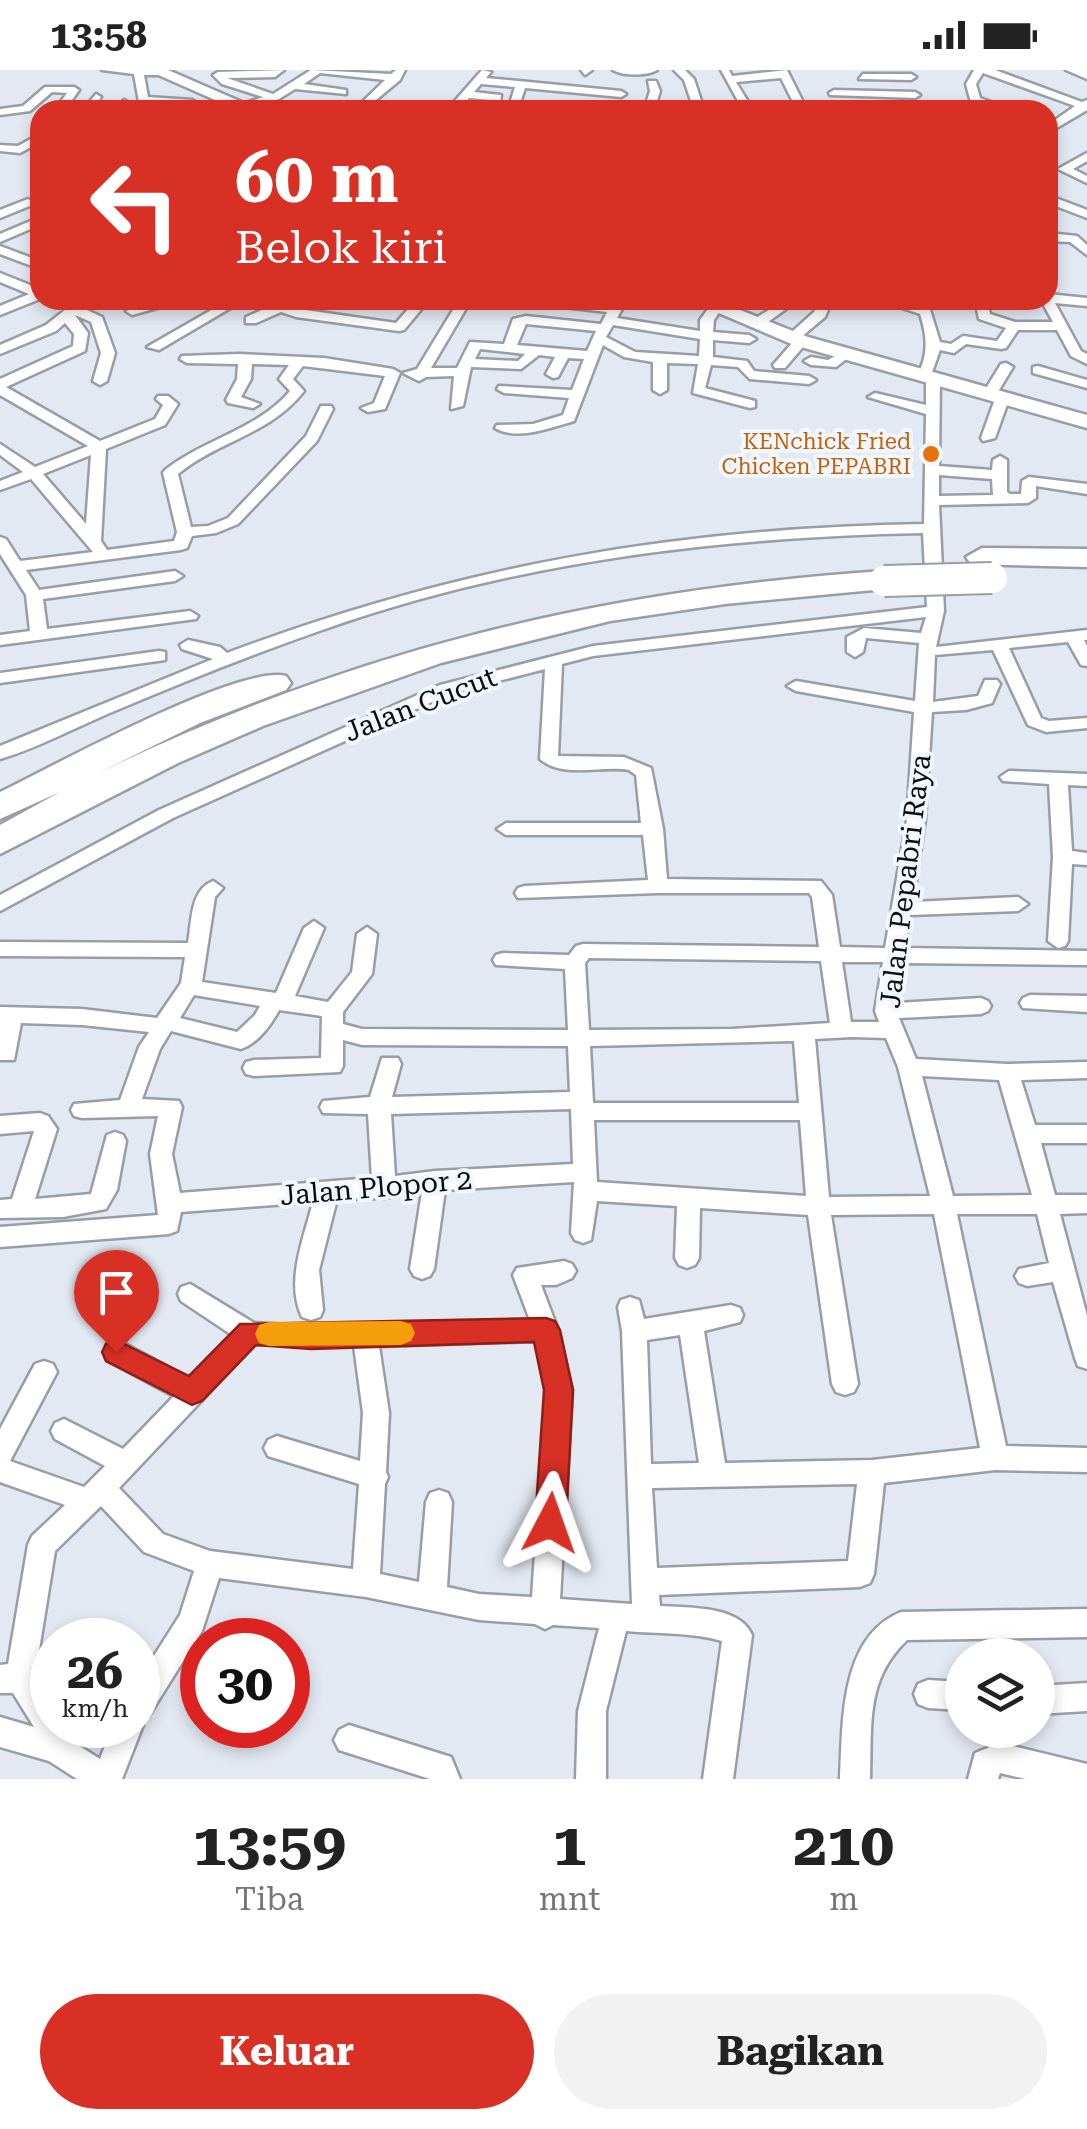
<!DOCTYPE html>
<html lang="id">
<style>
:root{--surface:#fff;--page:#f2f2f2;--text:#222;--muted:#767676;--accent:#d93025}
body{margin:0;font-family:"Roboto Serif",serif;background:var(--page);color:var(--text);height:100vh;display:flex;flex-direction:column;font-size:38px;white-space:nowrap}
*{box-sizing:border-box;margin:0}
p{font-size:32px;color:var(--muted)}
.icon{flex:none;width:55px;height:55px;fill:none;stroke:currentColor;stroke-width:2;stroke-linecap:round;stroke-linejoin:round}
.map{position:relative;height:1709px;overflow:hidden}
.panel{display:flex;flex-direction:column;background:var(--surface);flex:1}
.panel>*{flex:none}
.guide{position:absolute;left:30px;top:30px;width:1028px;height:210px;border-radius:30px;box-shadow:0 5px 15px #0003;background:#d93025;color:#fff;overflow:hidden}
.fabs{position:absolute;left:945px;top:1568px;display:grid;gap:20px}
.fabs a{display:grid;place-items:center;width:110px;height:110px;border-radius:50%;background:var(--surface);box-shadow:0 5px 15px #0003;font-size:50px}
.speed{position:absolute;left:30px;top:1548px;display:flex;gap:20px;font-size:50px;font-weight:700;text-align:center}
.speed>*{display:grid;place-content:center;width:130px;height:130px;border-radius:50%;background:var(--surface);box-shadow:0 5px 15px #0003;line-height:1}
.speed small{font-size:25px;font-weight:400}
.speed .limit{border:15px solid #d22;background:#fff;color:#111}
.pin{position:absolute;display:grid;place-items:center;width:85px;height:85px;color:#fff;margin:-102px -42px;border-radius:50% 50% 50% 0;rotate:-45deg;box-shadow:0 0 10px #0007}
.pin .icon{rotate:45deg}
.me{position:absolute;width:110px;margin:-55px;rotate:4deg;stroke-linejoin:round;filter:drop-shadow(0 0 8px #0008)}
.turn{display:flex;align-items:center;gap:35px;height:210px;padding:0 40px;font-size:45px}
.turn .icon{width:130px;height:130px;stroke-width:2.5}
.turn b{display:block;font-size:70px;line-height:85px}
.eta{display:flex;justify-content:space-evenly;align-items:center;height:170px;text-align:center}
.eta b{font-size:60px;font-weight:700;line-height:70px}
.cta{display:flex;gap:20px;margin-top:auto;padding:20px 40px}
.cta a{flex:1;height:115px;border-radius:60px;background:var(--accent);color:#fff;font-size:40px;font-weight:700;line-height:115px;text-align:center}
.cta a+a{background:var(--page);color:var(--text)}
.status{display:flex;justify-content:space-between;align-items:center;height:70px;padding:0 50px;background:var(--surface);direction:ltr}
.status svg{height:28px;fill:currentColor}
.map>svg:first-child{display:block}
</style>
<div class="status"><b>13:58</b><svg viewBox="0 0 49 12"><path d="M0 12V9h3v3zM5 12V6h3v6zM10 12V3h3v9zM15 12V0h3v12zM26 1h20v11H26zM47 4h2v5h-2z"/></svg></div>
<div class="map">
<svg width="1087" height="1709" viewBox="0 0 1087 1709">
<rect width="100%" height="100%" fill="#e3e9f3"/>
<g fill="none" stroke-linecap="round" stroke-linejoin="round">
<defs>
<g id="street">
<path d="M 102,0 L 163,0 L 159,5 L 144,5 L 148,27 L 192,30 L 197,33 L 192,36 L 139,32 L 134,4 Z"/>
<path d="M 284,0 L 275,7 L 227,8 L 273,24 L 311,0 L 391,4 L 396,0 L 405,0 L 400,10 L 370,35 L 401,40 L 354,40 L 385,10 L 320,3 L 304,14 L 346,20 L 346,24 L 295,19 L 279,29 L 243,40 L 240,35 L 263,27 L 222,14 L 213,5 L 218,2 Z"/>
<path d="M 482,0 L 491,2 L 486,8 L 621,21 L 626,24 L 621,27 L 525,18 L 521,30 L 529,40 L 518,40 L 511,30 L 515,17 L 481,14 L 474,22 L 501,25 L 499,40 L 489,40 L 491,30 L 469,28 L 458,40 L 447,40 Z"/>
<path d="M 581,0 L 592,0 L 585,5 Z"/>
<path d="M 613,0 L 657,0 C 647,6 623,6 613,0 Z"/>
<path d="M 674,0 L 685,0 L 694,9 L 704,40 L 694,40 L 684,10 Z"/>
<path d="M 721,0 L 729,0 L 732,6 L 787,0 L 807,40 L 797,40 L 781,8 L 736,12 L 753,40 L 743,40 Z"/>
<path d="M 974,0 L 995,0 L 1082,32 L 1087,30 L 1087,40 L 1048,63 L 1048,55 L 1075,36 L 983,3 L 976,14 L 980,28 L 1013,40 L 982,35 L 983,40 L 973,40 L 966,14 Z"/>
<path d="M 863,4 L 911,4 L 916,7 L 911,10 L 859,9 Z"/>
<path d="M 648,11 L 656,11 L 660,21 L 654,40 L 644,40 L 650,21 Z"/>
<path d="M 45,17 L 74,17 L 79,20 L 65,40 L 55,40 L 67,23 L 52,22 L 30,41 L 0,45 L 0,39 L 23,36 Z"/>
<path d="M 834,20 L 915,22 L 920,25 L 915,28 L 830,25 L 829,23 Z"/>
<path d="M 96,24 L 101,27 L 93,40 L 83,40 Z"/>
<path d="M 124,30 L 129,33 L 124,40 L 114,40 Z"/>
<path d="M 40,64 L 40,72 L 20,83 L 0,81 L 0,75 L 18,76 Z"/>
<path d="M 1087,83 L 1087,91 L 1073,99 L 1087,106 L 1087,113 L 1058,99 Z"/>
<path d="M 1048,125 L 1087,140 L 1087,148 L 1048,133 Z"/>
<path d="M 28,129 L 34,133 L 32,135 L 0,148 L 0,140 Z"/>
<path d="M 40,147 L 40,155 L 0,172 L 0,164 Z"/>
<path d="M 1048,163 L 1077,166 L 1087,175 L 1087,185 L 1070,172 L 1048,171 Z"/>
<path d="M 0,176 L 40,191 L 40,199 L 0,184 Z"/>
<path d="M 0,203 L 40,219 L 40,229 L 0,245 L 0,236 L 29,224 L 0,212 Z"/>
<path d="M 1048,224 L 1087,228 L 1087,236 L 1055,233 L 1081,281 L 1087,284 L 1087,294 L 1071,286 L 1057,260 L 1018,260 L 1006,278 L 1001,279 L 966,274 L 954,283 L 940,280 L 931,305 L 940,309 L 939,396 L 992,400 L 993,390 L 1000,386 L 1007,390 L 1007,422 L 1010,424 L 1021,424 L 1022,411 L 1029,407 L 1087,414 L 1087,424 L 1036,416 L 1036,428 L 1028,433 L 939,435 L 944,541 L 936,577 L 1087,560 L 1087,570 L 1084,570 L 1087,576 L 1087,596 L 1081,595 L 1068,572 L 1009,578 L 1041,648 L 1049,651 L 1087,648 L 1087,658 L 1046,662 L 1028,655 L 993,580 L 935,585 L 933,632 L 978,626 L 985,610 L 997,610 L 1000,614 L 992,633 L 966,640 L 932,642 L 925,750 L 913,832 L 1018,827 L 1028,834 L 1018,841 L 910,845 L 905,878 L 1087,881 L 1087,895 L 903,893 L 897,933 L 981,928 L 988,931 L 991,936 L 988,941 L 981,944 L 899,948 L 916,989 L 1007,994 L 1087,992 L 1087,1008 L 1021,1010 L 1035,1055 L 1087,1055 L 1087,1073 L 1041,1073 L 1055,1125 L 1087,1125 L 1087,1143 L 1060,1144 L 1087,1246 L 1087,1299 L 1078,1296 L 1075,1288 L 1053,1212 L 1027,1216 L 1019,1213 L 1015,1206 L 1019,1199 L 1049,1193 L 1037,1144 L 957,1144 L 1006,1376 L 1087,1378 L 1087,1402 L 995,1400 L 884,1413 L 874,1504 L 870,1513 L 860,1517 L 659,1525 L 660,1536 C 688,1538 739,1535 752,1565 L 733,1709 L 703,1709 L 722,1571 C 691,1562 657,1564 626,1561 L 606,1641 L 606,1709 L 576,1709 L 578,1641 L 599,1558 L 553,1555 L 545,1559 L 535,1554 L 479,1550 L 366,1527 L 219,1508 L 202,1561 L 148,1647 L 141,1650 L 143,1655 L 122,1709 L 77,1709 L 49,1691 L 0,1677 L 0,1647 L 34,1657 L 13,1623 L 0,1623 L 0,1595 L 8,1594 L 28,1475 L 32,1466 L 65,1435 L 0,1412 L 0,1359 L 35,1294 L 44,1291 L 53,1294 L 57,1302 L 10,1391 L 84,1417 L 105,1396 L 55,1369 L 51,1361 L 55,1353 L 64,1349 L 123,1379 L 174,1326 L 107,1290 L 104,1282 L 107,1274 L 116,1271 L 125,1274 L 190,1309 L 232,1265 L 181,1231 L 178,1224 L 181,1217 L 190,1214 L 254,1253 L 311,1256 L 530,1250 L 513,1205 L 517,1198 L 564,1191 L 572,1194 L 576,1201 L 572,1208 L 556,1215 L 541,1215 L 558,1260 L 572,1320 L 560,1529 L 632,1534 L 622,1261 L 618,1237 L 621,1230 L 630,1227 L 639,1230 L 644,1249 L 731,1235 L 740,1238 L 743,1245 L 740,1252 L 704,1261 L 725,1393 L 872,1390 L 980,1378 L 934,1144 L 831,1145 L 858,1314 L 854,1322 L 845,1325 L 836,1322 L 832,1314 L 808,1145 L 700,1138 L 699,1188 L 695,1195 L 687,1198 L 679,1195 L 675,1188 L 677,1136 L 597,1131 L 591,1170 L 583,1173 L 575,1170 L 571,1163 L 574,1112 L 445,1120 L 434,1199 L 430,1206 L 422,1209 L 414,1206 L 410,1199 L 422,1122 L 384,1128 L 337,1129 L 319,1200 L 323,1240 L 320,1247 L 311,1250 L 302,1247 C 285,1211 304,1168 313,1132 L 181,1142 L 177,1161 L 169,1164 L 0,1177 L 0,1157 L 158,1145 L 150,1084 L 158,1046 L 82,1048 L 74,1046 L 71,1040 L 74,1034 L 120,1030 L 139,977 L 149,962 L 82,955 L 21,953 L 14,990 L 0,990 L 0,937 L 82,939 L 157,948 L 181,913 L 185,887 L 0,886 L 0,872 L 188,873 C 192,851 190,820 213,811 L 223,818 L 215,827 L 202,912 L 276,923 L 304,858 L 314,851 L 324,858 L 295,926 L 328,932 L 352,902 L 357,864 L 367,857 L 377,864 L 372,904 L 343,942 L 343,954 L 362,959 L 568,960 L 565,899 L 496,895 L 493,890 L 496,885 L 503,883 L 569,885 L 576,876 L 583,874 L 819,877 L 812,827 L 809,823 L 658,823 L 518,828 L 515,823 L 518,818 L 525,816 L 648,810 L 643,765 L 506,765 L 497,759 L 506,753 L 641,753 L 636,705 L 629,700 C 601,695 563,709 540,689 L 545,599 L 452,623 L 173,748 L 0,841 L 0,825 L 159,740 L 440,615 L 593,576 L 927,537 L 923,463 C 720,467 518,491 325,559 C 253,584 183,612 112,642 C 76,657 38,678 0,689 L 0,676 L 213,589 L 182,579 L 180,575 L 188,570 L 220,577 L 227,583 C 458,496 677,458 924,454 L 926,344 L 868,327 L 875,323 L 926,335 L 926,310 L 917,306 C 929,284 927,266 920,244 L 878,230 L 899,230 L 916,235 L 915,230 L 927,230 L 940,272 L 951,274 L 963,266 L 997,271 L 1006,258 L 979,249 L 975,230 L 987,230 L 990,244 L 1015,252 L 1053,252 L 1041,230 L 1048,230 ZM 939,405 L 992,409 L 993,425 L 939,426 ZM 926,547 L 921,563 L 864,558 L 847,567 L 847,582 L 855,587 L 863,582 L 866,568 L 919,573 L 915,631 L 796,611 L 787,616 L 796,621 L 914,642 L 907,750 L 885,878 L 840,877 L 832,825 L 821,811 L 667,809 L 663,759 L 651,698 L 624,687 L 558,686 L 562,594 L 593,586 ZM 589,888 L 821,891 L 830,953 L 732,959 L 589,960 L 585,893 ZM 842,892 L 883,892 L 875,941 L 879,952 L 851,952 ZM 194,925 L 260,936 L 255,945 L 237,962 L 180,948 ZM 279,940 L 322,946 L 321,988 L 254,990 L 246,992 L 243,998 L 246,1004 L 254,1006 L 340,1002 L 343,996 L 343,970 L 362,975 L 568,976 L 570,1022 L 392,1027 L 401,994 L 398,988 L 382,988 L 370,1027 L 323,1031 L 320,1037 L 323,1043 L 368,1044 L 372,1108 L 180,1123 L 172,1084 L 182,1037 L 179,1031 L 142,1029 L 160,979 L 171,961 L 241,979 C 258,973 271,955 279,940 ZM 852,967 L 886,968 L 898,997 L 930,1126 L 829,1127 L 815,969 ZM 794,971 L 799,1033 L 593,1033 L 590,976 ZM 922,1006 L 999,1010 L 1032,1125 L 953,1126 ZM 571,1039 L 573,1094 L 435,1101 L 395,1106 L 391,1044 ZM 594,1050 L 800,1050 L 806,1126 L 597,1112 ZM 680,1265 L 699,1393 L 651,1394 L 647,1270 ZM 536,1271 L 546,1320 L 532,1527 L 479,1524 L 447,1517 L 452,1432 L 448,1423 L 439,1420 L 430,1423 L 426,1432 L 419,1512 L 380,1504 L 385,1414 L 388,1407 L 386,1402 L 389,1343 L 379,1276 ZM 255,1274 L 354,1276 L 363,1343 L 360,1391 L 277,1366 L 268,1370 L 264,1378 L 268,1386 L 359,1414 L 353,1499 L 210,1481 L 163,1464 L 119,1418 ZM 857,1414 L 848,1491 L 657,1498 L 652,1418 ZM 101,1436 L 144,1482 L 194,1501 L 180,1545 L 138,1611 L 138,1655 L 113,1655 L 100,1689 L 67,1668 L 63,1655 L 52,1655 L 52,1630 L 35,1605 L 55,1481 Z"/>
<path d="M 49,230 L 65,230 L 102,247 L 115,283 L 107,311 L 100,315 L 93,311 L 101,283 L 91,252 L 75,245 L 88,263 L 85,281 L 6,317 L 100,371 L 155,349 L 163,335 L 156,329 L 158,326 L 168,326 L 178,334 L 165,355 L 106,379 L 101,471 L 107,480 L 174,471 L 177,462 L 163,403 L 165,400 C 204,369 257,360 290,321 L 279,309 L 289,295 L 252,294 L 251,309 L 241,327 L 260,334 L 253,338 L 228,333 L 226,330 L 237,309 L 238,294 L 187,293 L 180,289 L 182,286 L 239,284 L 324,288 L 393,299 L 400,303 L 385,339 L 368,342 L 361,338 L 374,333 L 385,306 L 303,296 L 293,309 L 304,321 C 271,364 218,371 178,404 L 191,457 L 208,456 L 228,448 L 306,366 L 321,336 L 331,336 L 333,339 L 317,371 L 238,454 L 216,463 L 192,466 L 187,478 L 181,480 L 26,500 L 39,520 L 175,501 L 183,506 L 175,511 L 43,529 L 47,559 L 190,541 L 198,546 L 196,549 L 0,575 L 0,565 L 30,561 L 26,525 L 0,484 L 0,467 L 6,469 L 20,491 L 93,482 L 31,409 L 0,420 L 0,411 L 23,402 L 0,385 L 0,374 L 35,397 L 88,376 L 0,325 L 0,309 L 73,276 L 74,264 L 65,253 L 56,261 L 0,284 L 0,275 L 46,255 L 65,240 ZM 91,385 L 86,454 L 43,404 Z"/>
<path d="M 162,230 L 185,230 L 132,245 L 126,241 Z"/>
<path d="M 229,230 L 244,230 L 159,280 L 147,277 Z"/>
<path d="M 256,230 L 285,231 L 298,239 L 396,253 L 416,230 L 429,230 L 404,260 L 399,261 L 296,247 L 281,242 L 256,253 L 246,253 L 246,247 L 269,237 Z"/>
<path d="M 459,230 L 471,230 L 431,298 L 457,298 L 470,272 L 504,274 L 513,249 L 526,246 L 601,254 L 607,242 L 564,237 L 558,233 L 559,230 L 612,235 L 615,230 L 627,230 L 617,248 L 700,261 L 700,250 L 711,235 L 721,235 L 722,238 L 714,250 L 713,262 L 749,265 L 756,269 L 749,273 L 713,270 L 713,287 L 747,291 L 754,301 L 809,306 L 816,310 L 809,314 L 750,309 L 738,297 L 711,295 L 705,318 L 755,331 L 755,337 L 750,338 L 693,323 L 698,294 L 667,293 L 667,320 L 660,324 L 653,320 L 653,292 L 624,287 L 603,275 L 574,351 C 550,358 517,371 495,358 L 497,355 L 533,354 L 563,345 L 569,328 L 504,323 L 497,319 L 499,316 L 572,320 L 584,289 L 568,288 L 558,307 L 553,308 L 546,304 L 555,287 L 539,285 L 521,299 L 471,297 L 463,336 L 451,339 L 454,306 L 426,307 L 419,311 L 403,303 L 417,299 ZM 526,254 L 596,261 L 587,281 C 562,279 541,277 517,275 ZM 613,255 L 700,269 L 699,286 L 635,282 L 606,267 ZM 480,279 L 525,284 L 518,291 L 475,289 Z"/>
<path d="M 820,230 L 832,230 L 825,247 L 801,267 L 808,271 L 785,298 L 775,298 L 773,295 L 793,272 L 785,268 L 814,242 Z"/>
<path d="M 775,236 L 786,239 L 761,257 L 751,257 L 751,251 Z"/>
<path d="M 847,279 L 854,283 L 836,297 L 811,295 L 804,291 L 811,287 L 828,290 Z"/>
<path d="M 1006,293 L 1013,297 L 996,325 L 984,328 L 982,325 L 1001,294 Z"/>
<path d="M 1038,296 L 1087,310 L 1087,318 L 1033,303 L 1033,297 Z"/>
<path d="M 1002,325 L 1009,329 L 995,368 L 983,371 L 981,368 L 995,329 Z"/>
<path d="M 159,581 L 165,582 L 165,590 L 0,613 L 0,603 Z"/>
<path d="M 1009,701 L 1087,704 L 1087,716 L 1068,715 L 1072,781 L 1087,783 L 1087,795 L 1072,794 L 1068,871 L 1065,876 L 1058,878 L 1048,871 L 1053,787 L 1049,714 L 1003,711 L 1000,707 Z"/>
<path d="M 1030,925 L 1087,926 L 1087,942 L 1023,938 L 1020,933 L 1023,928 Z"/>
<path d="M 40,1043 L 48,1046 L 57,1059 L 35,1129 L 91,1124 L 107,1065 L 115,1062 L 123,1065 L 126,1071 L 117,1120 L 106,1139 L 63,1147 L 0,1148 L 0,1130 L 12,1129 L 34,1061 L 0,1064 L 0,1046 Z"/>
<path d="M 1087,1539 L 1087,1567 L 907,1570 C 865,1610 872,1655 870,1709 L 840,1709 C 843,1654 839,1567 901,1542 Z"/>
<path d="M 928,1610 L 962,1612 L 962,1640 L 928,1638 L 918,1634 L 914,1624 L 918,1614 Z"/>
<path d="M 1087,1613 L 1087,1641 L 1038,1644 L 1038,1616 Z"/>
<path d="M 349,1655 L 451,1687 L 460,1709 L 430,1709 L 339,1680 L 334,1670 L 339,1660 Z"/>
<path d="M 1000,1673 L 1087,1694 L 1087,1709 L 1026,1709 L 1000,1703 L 998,1709 L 968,1709 L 975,1683 Z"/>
</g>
<g id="secondary">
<path d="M 147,0 L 168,0 L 260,40 L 238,40 Z"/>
<path d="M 1066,0 L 1087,0 L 1087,9 Z"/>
<path d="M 688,230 L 715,230 L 808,267 L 1087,345 L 1087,358 L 794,275 Z"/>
</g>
<g id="highway">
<path d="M 982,478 L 1087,479 L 1087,497 L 971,494 L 966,487 Z"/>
<path d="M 884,501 L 895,504 L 900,511 L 895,518 L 725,534 L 610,551 L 441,593 L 263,656 L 178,693 L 0,784 L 0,755 L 60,722 L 0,749 L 0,722 C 52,697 239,594 286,606 L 291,613 L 286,620 L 200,653 L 96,704 C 353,580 600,520 884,501 Z"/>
</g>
</defs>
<use href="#street" stroke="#989ea7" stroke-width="5"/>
<use href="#secondary" stroke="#989ea7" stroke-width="5"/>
<use href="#highway" stroke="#989ea7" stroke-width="5"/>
<use href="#street" fill="#fff" fill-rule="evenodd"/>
<use href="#secondary" fill="#fff" fill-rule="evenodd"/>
<use href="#highway" fill="#fff" fill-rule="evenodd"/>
<defs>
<path id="highway-bridge" d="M 884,511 L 992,508"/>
</defs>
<use href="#highway-bridge" stroke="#989ea7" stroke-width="34" stroke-linecap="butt"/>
<use href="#highway-bridge" stroke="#fff" stroke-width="30"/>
</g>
<path fill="#d93025" stroke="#8d1f18" stroke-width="2.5" d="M 546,1248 L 555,1251 L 560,1260 L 573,1320 L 566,1453 L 561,1463 L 550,1467 L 540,1463 L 535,1453 L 544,1320 L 534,1272 L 311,1279 L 256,1275 L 202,1331 L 192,1335 L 106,1291 L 102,1282 L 106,1274 L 116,1270 L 189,1306 L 240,1254 Z"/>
<path fill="#f59e0b" d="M 401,1251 L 411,1254 L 415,1263 L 411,1271 L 401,1275 L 269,1276 L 259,1273 L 255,1264 L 259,1255 L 269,1252 Z"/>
<circle fill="#e8710a" stroke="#f1f7fe" stroke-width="4" cx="931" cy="384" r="10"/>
<g text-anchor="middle" stroke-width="8" stroke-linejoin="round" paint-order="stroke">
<g font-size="22" fill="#c56008" stroke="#f1f7fe" text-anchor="end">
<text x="911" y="379">KENchick Fried<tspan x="911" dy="25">Chicken PEPABRI</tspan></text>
</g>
<g font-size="28" fill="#0a0c0f" stroke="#f1f7fe">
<text transform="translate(420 634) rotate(-21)" y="10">Jalan Cucut</text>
<text transform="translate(905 811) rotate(-83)" y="10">Jalan Pepabri Raya</text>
<text transform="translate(376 1117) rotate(-5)" y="10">Jalan Plopor 2</text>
</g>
</g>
</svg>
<div class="fabs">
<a><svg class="icon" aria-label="layers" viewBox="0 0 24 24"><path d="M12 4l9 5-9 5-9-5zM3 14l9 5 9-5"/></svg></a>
</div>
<div class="speed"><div>26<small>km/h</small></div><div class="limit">30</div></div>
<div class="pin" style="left:116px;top:1282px;background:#d93025"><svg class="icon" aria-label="arrive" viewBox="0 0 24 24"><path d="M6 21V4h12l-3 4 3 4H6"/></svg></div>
<svg class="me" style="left:550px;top:1453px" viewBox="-20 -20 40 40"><path d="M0-17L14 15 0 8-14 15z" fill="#d93025" stroke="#fff" stroke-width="4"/></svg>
<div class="guide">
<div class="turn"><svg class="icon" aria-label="left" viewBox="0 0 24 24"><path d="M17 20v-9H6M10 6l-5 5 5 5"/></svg><div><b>60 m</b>Belok kiri</div></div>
</div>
</div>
<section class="panel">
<div class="eta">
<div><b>13:59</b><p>Tiba</p></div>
<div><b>1</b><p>mnt</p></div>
<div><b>210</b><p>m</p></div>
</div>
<div class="cta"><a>Keluar</a><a>Bagikan</a></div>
</section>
